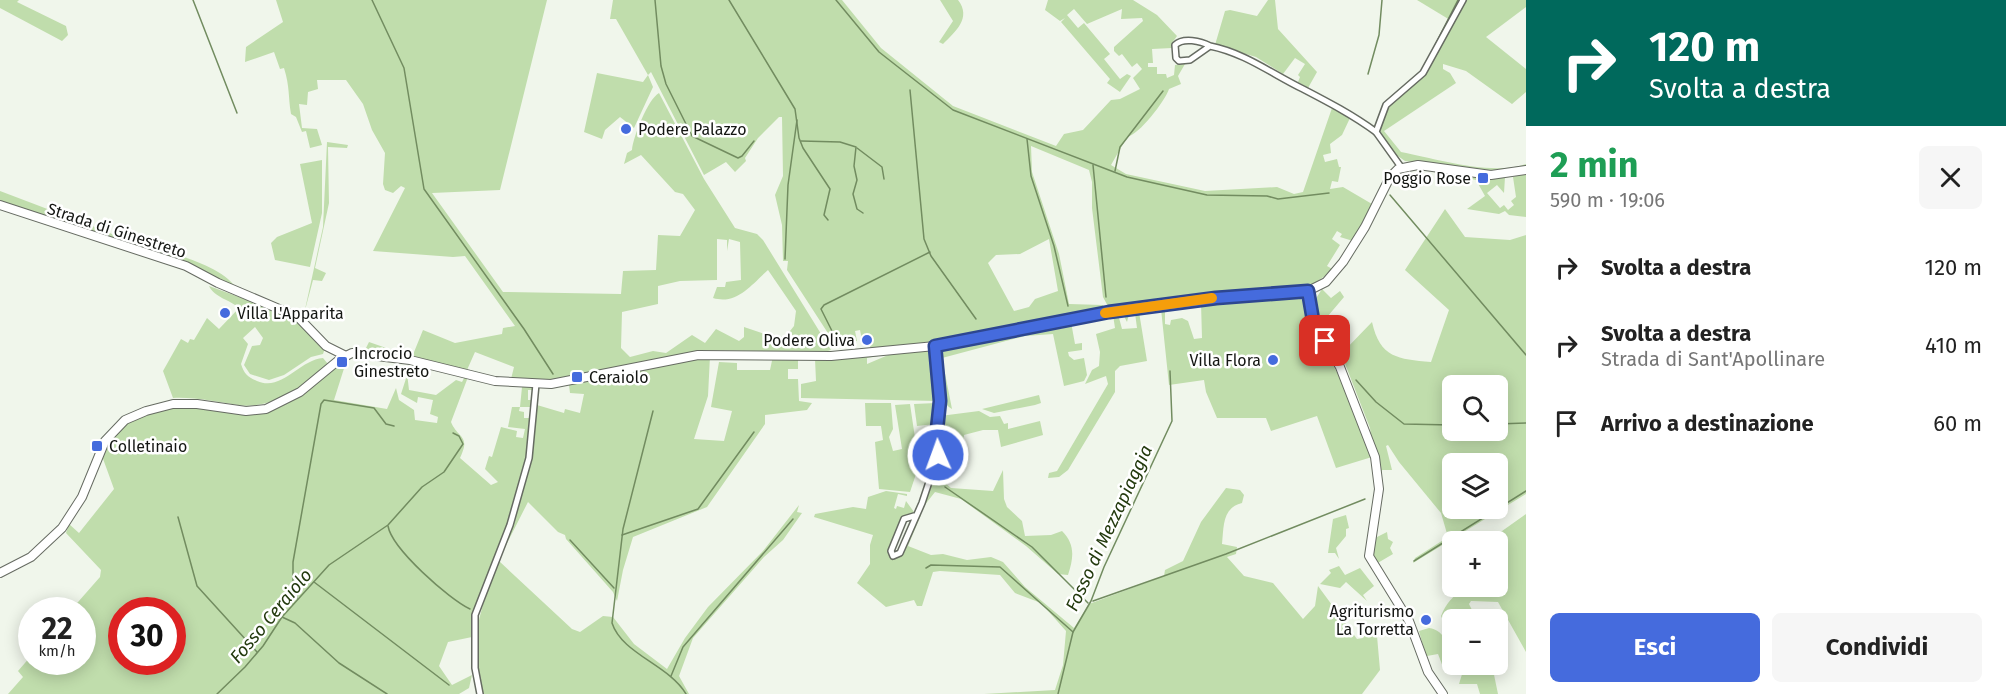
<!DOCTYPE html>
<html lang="it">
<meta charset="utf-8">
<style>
:root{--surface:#fff;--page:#f6f6f6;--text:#222;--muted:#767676;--accent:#456bdd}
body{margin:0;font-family:"Fira Sans",sans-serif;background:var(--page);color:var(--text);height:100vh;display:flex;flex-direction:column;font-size:22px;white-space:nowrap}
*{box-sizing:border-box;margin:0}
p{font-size:20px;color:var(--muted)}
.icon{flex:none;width:33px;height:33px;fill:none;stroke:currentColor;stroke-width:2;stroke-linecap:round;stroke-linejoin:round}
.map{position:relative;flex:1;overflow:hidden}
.panel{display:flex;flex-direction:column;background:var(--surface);width:480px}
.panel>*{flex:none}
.top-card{background:#00695c;color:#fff;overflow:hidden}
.fabs{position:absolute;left:1442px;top:375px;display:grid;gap:12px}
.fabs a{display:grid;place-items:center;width:66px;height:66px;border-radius:9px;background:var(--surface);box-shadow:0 3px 15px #0003;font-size:30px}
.speed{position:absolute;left:18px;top:597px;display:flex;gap:12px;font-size:30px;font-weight:700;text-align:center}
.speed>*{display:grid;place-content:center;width:78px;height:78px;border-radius:50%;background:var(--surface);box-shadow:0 3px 15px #0003;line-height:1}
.speed small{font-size:15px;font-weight:400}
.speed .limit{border:9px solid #d22;background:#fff;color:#111}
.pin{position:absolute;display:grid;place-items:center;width:51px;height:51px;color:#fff;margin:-26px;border-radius:12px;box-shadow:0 3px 9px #0006}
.me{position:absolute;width:66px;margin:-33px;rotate:358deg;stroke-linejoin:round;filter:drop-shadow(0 0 4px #0008)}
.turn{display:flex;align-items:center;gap:21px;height:126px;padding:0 24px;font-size:27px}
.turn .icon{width:78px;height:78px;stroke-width:2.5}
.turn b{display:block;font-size:42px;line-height:51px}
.round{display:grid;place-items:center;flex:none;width:63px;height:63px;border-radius:9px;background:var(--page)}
.head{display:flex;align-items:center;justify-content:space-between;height:102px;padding:0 24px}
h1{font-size:36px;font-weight:700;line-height:45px;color:#1e9e55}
.button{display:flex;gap:12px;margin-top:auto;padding:12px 24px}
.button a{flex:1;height:69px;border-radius:9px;background:var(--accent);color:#fff;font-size:24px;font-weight:700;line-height:69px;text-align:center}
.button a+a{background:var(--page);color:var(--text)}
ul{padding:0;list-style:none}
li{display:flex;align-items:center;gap:18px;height:78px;padding:0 24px}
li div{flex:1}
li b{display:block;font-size:22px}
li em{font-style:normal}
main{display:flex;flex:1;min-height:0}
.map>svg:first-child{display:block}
</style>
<main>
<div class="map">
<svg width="1526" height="694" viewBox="0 0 1526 694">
<rect width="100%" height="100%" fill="#f0f6eb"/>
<g fill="#c0ddac" fill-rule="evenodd">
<path d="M 0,0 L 19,0 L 17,2 L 66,26 L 68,35 L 62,41 L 0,8 Z"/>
<path d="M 276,0 L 547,0 L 500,190 L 432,193 L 503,292 L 621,294 L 623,271 L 656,270 L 658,235 L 680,236 L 695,210 L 683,194 L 675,192 L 641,155 L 624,164 L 627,153 L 632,150 C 633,137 648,99 659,93 L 704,179 L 735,228 L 757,234 L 763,240 L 831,350 L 825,352 L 704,350 L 555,381 L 511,379 L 514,367 L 475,352 L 467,370 L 365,350 L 369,342 L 412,357 L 423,330 L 455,343 L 502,334 L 503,328 L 515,326 L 465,256 L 453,257 L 373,251 L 405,188 L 401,186 L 393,193 L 385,190 L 383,184 L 385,153 L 372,130 L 363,104 L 346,80 L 317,80 L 318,89 L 308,92 L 307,105 L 299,104 L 302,128 L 317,129 L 322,145 L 310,148 L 306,131 L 302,132 L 296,117 L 291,114 C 288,96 290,87 284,68 L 280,69 L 274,52 L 245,62 L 246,47 L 283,22 ZM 717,239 L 727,240 L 727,251 L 729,239 L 740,242 L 741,280 L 726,282 L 725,287 L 717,287 L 713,298 C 737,305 751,285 768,270 L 796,311 L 794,326 L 786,336 L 774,337 L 744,327 L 744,337 L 739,341 L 716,329 L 705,343 L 692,335 L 666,353 L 653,351 L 630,357 L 621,348 L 622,312 L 658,304 L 658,286 L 680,281 L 717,280 Z"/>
<path d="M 613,0 L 842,0 L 881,48 L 953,106 L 1056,146 L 1064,134 L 1083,130 L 1111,100 L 1120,99 L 1140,89 L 1133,78 L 1142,69 L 1137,63 L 1132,67 L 1122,54 L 1119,56 L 1114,51 L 1114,47 L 1143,21 L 1142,18 L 1121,19 L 1122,9 L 1087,24 L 1074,9 L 1067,15 L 1078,28 L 1084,23 L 1110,54 L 1104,59 L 1120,79 L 1127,74 L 1131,76 L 1120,92 L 1107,83 L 1110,79 L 1061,22 L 1065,18 L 1060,21 L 1045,10 L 1048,0 L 1133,0 L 1157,15 L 1177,36 L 1172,43 L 1172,48 L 1152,49 L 1153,63 L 1148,63 L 1148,67 L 1157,67 L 1157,74 L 1166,74 L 1167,78 L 1174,75 L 1175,65 L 1185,64 L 1178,76 L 1181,84 L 1169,89 C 1165,101 1139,135 1127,137 L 1111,165 L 1126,174 L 1205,191 L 1277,187 L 1294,194 L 1303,192 L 1332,108 L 1350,118 L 1342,135 L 1330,144 L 1331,153 L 1323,155 L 1325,162 L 1337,159 L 1339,167 L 1341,167 L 1338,182 L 1332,181 L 1330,189 L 1343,187 L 1372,204 L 1353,241 L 1340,237 L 1342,234 L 1337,231 L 1332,239 L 1340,245 L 1327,266 L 1334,270 L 1313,284 L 1110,310 L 1103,297 L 1092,208 L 1092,182 L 1089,170 L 1031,146 L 1032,172 L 1059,254 L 1069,304 L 1103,305 L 1106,311 L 1071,314 L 958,340 L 870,349 L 871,336 L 864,336 L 862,340 L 860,330 L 855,331 L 857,341 L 835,344 L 787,270 L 788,261 L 783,261 L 782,225 L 775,195 L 783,176 L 782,117 L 779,117 L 758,138 L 745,158 L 746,161 L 735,172 L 726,162 L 704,175 L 651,72 L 648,75 L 653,87 L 634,128 L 620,117 L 605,130 L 602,139 L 584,132 L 597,73 L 643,82 L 648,75 L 616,19 L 610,19 ZM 1049,239 L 1058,291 L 1035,299 L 1029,307 L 1014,311 L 988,263 L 996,255 L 1020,254 Z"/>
<path d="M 940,0 L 958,0 C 972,18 955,32 943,44 L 939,42 L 953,21 Z"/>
<path d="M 1268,0 L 1275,0 L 1278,29 L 1317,72 L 1308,88 L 1298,82 L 1300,77 L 1298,75 L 1305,64 L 1295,58 L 1283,74 L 1256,57 L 1215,45 L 1225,11 L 1230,10 L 1257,16 Z"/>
<path d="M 1417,0 L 1460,0 L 1450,20 Z"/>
<path d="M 1465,0 L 1526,0 L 1526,7 L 1486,37 L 1526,69 L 1526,92 L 1512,104 L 1466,71 L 1443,64 L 1443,69 L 1450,73 L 1456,83 L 1384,131 L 1401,152 C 1437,159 1492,176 1526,164 L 1526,167 L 1492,172 L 1405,161 L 1395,154 L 1379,133 L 1388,105 L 1425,74 Z"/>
<path d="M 327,142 L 348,145 L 347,148 L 328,147 L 329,203 L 315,268 L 326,273 L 322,281 L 313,280 L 304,314 L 323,227 Z"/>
<path d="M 322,160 L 322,213 L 310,267 L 275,260 L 271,243 L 277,237 L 312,223 L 300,164 Z"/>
<path d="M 1423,169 L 1505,177 L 1504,193 L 1497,185 L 1487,193 L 1500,208 L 1504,205 L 1508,210 L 1514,205 L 1511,201 L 1516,197 L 1513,177 L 1526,173 L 1526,217 L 1509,215 L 1505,211 L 1499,214 L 1467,209 L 1485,196 L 1476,180 Z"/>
<path d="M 0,191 L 108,232 L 127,242 L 0,202 Z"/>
<path d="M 1445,209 L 1465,237 L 1510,240 L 1526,235 L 1526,494 L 1413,563 L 1415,558 L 1448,537 L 1441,513 L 1399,462 L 1388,445 L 1386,446 L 1392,470 L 1382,470 L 1380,504 L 1370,428 L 1344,361 L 1325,331 L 1328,329 L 1343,352 L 1372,322 C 1380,358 1398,359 1431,362 L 1449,310 L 1405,270 ZM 1452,386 L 1497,386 L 1497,430 L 1452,430 ZM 1452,464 L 1497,464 L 1497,508 L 1452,508 Z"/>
<path d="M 132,245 L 162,253 L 164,249 C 188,260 221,266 237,289 L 186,262 Z"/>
<path d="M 209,286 L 294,317 L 325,348 L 323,354 L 311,357 L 284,375 L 269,380 L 250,374 L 244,365 L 252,346 L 260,345 L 263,338 L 255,327 L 243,338 L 248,344 L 241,364 C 244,374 248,377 257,381 C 282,392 299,360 323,358 L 328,364 C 303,386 273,410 238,405 C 216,402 196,397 173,398 L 163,371 L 181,339 L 188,343 L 190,339 L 194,340 L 207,318 L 219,329 L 239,308 C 229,299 215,298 209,286 Z"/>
<path d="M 1322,289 L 1331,298 L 1340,291 L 1344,297 L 1322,323 L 1315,300 Z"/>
<path d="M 1293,295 L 1304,301 L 1314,331 L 1306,335 L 1309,339 L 1316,335 L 1338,374 L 1372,457 L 1336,468 L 1317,416 L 1271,431 L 1266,418 L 1217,418 L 1206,392 L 1204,380 L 1169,385 L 1161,309 L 1165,308 L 1165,324 L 1170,325 L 1171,320 L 1182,318 L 1188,321 L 1194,339 L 1202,338 L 1201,303 Z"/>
<path d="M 1139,312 L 1147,361 L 1120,366 L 1115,371 L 1115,392 L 1068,470 L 1059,477 L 1048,478 L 1049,473 L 1057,471 L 1108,384 L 1106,376 L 1085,384 L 1092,370 L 1099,366 L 1100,352 L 1096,334 L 1115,328 L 1113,315 L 1118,314 L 1122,329 L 1137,328 L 1135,313 L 1129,314 L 1127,322 L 1124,316 L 1126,313 Z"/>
<path d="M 1071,322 L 1075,344 L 1082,343 L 1082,350 L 1068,352 L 1069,356 L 1074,360 L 1084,358 L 1087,375 L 1084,381 L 1064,386 L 1053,334 L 1025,336 L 942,358 L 952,409 C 935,400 939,368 938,351 L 1058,325 L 1062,329 L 1064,324 Z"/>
<path d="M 933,351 L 937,401 L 801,398 L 801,384 L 816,381 L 815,359 L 884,355 L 867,358 L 867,364 L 893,353 Z"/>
<path d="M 710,356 L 708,396 L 694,439 L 724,441 L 732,411 L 711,407 L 719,362 L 737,363 L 737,370 L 770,370 L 773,356 L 798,359 L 798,369 L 788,369 L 788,379 L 798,379 L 799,401 L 812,403 L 807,410 L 765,415 L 765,424 L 707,507 L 633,537 L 623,570 L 617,601 L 613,592 L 566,539 L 565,535 L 558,532 L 528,502 L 505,547 L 531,459 L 537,405 L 564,413 L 565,409 L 580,413 L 584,394 L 570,393 L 569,385 Z"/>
<path d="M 347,359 L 334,400 L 387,409 L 396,388 L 399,400 L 414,410 L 415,420 L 437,423 L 438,417 L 430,414 L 433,400 L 418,397 L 417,403 L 401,394 L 411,363 L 407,373 L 409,390 L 436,395 L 456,380 L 462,382 L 465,376 L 468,377 L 451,422 C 458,439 471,435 460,458 L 491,485 L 498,482 L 485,469 L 489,456 L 492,457 L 501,427 L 517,431 L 516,437 L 523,438 L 525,429 L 508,427 L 512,407 L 520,407 L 522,387 L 534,387 L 534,390 L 528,390 L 528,400 L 533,400 L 533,407 L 520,407 L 519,411 L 524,412 L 524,418 L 532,418 C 528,456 520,492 507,527 C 493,564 473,598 472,637 L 448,642 L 439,666 L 452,685 L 472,675 L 469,688 L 459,694 L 8,694 L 23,677 L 18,671 L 31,656 L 32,662 L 82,662 L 82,610 L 71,610 L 100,577 L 101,570 L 66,533 L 69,524 L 79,533 L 114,489 L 102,456 C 121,412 166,403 211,409 C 229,412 247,417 266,412 C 299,403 320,377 347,359 ZM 122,610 L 172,610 L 172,662 L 122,662 Z"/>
<path d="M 1039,395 L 1041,403 L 1035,405 L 994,413 L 982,409 Z"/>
<path d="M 865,403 L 891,403 L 893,429 L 889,437 L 893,451 L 902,449 L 895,405 L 910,404 L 919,465 L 910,492 L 879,489 L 875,442 L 883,440 L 881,426 L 866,426 Z"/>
<path d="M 936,403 L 935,424 L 917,426 L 914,404 Z"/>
<path d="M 979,411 L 990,417 L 1000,416 L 1004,424 L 1008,423 L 1008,429 L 1040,421 L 1043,435 L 1001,447 L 998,430 L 983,430 L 964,435 L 963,443 L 948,445 L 944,482 L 951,488 L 993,491 L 1003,470 L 1004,499 L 1007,507 L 1022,521 L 1025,536 L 1051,535 L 1062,531 C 1075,544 1074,557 1068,575 L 1058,574 L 1026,546 L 961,499 L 935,492 L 920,511 L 939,461 L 940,416 Z"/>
<path d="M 1226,488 L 1240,490 L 1244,495 L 1242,503 C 1222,508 1224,526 1222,544 L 1237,547 L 1236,554 L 1227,557 L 1244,576 L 1273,583 L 1303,619 L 1315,606 L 1318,586 L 1357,639 L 1363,638 L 1369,630 L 1377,636 L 1380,670 L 1362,694 L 984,694 L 1055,690 L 1063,665 L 1066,631 L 1041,603 L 1015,593 L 1000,575 L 940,571 L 933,572 L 922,606 L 917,606 L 914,600 L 886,607 L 857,583 L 870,564 L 870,545 L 873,535 L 814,517 L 815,514 L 853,507 L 866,509 L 868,497 L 886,491 L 907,494 L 907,496 L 898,494 L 894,508 L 896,509 L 897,506 L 904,508 L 906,501 L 914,512 L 912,515 L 902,517 L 889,550 L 891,558 L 902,554 L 917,514 L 921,515 L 908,546 L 931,555 L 943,554 L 967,560 L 991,557 L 1003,562 L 1025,587 L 1074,628 L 1089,604 L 1164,576 L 1165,570 L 1183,561 L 1201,522 Z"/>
<path d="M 799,505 L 797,512 L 802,513 L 783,540 L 764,557 L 693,638 L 679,676 L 689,694 L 483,694 C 466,645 481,606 499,561 L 572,629 L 580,632 L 603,616 L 613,617 L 634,644 L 667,669 L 685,638 L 708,607 L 763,551 Z"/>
<path d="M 1526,514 L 1526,652 L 1498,602 L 1471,601 L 1469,604 L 1473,612 L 1482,614 L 1485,619 L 1452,620 L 1452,622 L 1445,625 L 1441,616 C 1452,589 1470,586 1497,586 L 1497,542 L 1488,541 Z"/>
<path d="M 1346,515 L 1349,528 L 1346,529 L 1346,536 L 1336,548 L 1339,559 L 1335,553 L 1328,553 L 1333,519 Z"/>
<path d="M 1387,532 L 1388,539 L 1393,542 L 1390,548 L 1393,554 L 1376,564 L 1372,556 L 1373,539 Z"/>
<path d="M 1339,566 L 1345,575 L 1360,568 L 1374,586 L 1363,595 L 1367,601 L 1346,582 L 1340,588 L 1320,584 L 1331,573 L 1329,570 Z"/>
<path d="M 1429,628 C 1445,630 1452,649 1452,663 L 1443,667 L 1438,654 L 1427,656 L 1427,661 L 1419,631 Z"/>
<path d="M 1461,665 L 1492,665 L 1498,694 L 1480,694 L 1477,684 L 1459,684 L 1463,671 Z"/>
</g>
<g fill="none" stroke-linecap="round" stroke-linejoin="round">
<g stroke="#728c60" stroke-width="1.5">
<path d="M 193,0 L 237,113"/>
<path d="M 372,0 L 404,68 L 424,189 L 524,329 L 553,374"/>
<path d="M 655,0 L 661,66 L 666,84 L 692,136 L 738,158 L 742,156 L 754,141"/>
<path d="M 729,0 L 795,109 L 799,138 L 803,148 L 830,189 L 824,215 L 828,220"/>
<path d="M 836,0 L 879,52 L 953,110 L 1127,177 L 1207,195 L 1267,196 L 1278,199 L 1329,193"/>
<path d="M 1433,49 L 1458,0"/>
<path d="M 1368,74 L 1379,35 L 1382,0"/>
<path d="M 910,90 L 924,239 L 931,256 L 976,319"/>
<path d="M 1027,139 L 1031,176 L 1054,246 L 1068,306"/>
<path d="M 801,141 L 840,142 L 856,147 L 854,166 L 857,180 L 853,194 L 857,209 L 863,213"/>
<path d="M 857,148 L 882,167 L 884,179"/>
<path d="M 1093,165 L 1106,297"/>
<path d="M 1115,171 L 1120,147 L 1163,91"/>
<path d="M 1390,195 L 1526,355"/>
<path d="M 785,259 L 788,185 L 797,120"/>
<path d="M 832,331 L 821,309 L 824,305 L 930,252"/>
<path d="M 1356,380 L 1376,402 L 1404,424 L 1452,425"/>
<path d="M 653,411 L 623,529 L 612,623 C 622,654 669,665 686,694"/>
<path d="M 1497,424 L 1526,423"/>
<path d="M 945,487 L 1032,547 L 1088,603"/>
<path d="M 178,517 L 197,586 L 257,652"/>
<path d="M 388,526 C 392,549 449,599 470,609"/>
<path d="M 622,535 L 698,509 L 754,432"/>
<path d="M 570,540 L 614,588"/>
<path d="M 1414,561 L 1526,491"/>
<path d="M 926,568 L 931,565 L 1000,567 L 1073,632"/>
<path d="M 314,582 L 449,685"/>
<path d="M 297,598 L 293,582 L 293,562 L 321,404 L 324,400 L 374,408 L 386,424 L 394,426"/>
<path d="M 1093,601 L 1226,554 L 1365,499"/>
<path d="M 282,617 L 295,623 L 339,663 L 387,694"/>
<path d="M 671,676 L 683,647 L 793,519"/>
<path d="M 217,694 L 245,667 L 263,646 L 282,617 L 329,565 L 388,525 L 422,487 L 444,472 L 463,444 L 459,436 L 453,433"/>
<path d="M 1058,694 L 1073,632 L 1091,601 L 1104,567 L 1172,421 L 1170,371"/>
</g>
<defs>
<g id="street">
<path d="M 1210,46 C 1201,41 1183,37 1175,45 L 1176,58 L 1179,61 L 1190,60 L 1210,46 C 1245,53 1272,74 1303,89 C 1328,102 1353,115 1376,132"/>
<path d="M 1401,167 L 1376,132 L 1386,105 L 1423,73 L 1463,0"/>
<path d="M 914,516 L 904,519 L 891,551 L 893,556 L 900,553 L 922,503 L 938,455 L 937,429 L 940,401 L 935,346"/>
<path d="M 480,694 L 475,668 L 475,615 L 510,525 L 529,458 L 536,384"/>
</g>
<g id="secondary">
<path d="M 0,205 L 186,266 L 218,283 L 298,317 L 326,346 L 346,356"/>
<path d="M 1308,291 L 1314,323 L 1340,367 L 1375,457 L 1379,489 L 1369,556 L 1409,621 L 1428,672 L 1443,694"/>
<path d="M 0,573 L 31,557 L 62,528 L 82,497 L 105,441 L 125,420 L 146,411 L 173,404 L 197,404 L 246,411 L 266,409 L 300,392 L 340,359 L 352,353 L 410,360 L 495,381 L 551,384 L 698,355 L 831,356 L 935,346 L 1109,312 L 1198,300 L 1308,291 L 1326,282 L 1343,262 L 1365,227 L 1390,177 L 1398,169 L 1418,165 L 1491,175 L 1526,170"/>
</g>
</defs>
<use href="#street" stroke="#666b62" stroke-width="8"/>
<use href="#secondary" stroke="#666b62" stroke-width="10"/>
<use href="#street" stroke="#fff" stroke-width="5"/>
<use href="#secondary" stroke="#fff" stroke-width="8"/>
</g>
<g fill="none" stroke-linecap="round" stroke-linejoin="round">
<defs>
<path id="route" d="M 938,455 L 937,429 L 940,401 L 935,346 L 1109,312 L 1216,298 L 1308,291 L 1313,320 L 1325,341"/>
</defs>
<use href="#route" stroke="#2d4690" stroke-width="15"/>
<use href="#route" stroke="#456bdd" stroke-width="10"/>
<path stroke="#f59e0b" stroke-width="10" d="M 1105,313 L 1212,298"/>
</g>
<g fill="#456bdd" stroke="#fff" stroke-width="2">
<circle cx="626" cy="129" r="6"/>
<rect x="1477" y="172" width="12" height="12" rx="3"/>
<circle cx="225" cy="313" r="6"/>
<circle cx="867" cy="340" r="6"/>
<circle cx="1273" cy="360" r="6"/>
<rect x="336" y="356" width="12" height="12" rx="3"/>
<rect x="571" y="371" width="12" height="12" rx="3"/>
<rect x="91" y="440" width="12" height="12" rx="3"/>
<circle cx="1426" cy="620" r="6"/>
</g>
<g text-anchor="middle" stroke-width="5" stroke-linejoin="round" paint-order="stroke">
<g font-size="16" fill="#141613" stroke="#fff" text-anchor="start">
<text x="638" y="135">Podere Palazzo</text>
<text x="1471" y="184" text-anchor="end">Poggio Rose</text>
<text x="237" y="319">Villa L'Apparita</text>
<text x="855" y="346" text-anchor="end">Podere Oliva</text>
<text x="354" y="359">Incrocio<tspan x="354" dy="18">Ginestreto</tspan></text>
<text x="1261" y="366" text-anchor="end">Villa Flora</text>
<text x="589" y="383">Ceraiolo</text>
<text x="109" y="452">Colletinaio</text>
<text x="1414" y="617" text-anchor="end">Agriturismo<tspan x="1414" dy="18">La Torretta</tspan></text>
</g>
<g font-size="16" fill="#141613" stroke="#fff">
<text transform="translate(117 230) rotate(18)" y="6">Strada di Ginestreto</text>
</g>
<g font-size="18" font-style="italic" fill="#233a0e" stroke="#fff">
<text transform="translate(1109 528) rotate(-65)" y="6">Fosso di Mezzapiaggia</text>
<text transform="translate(271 616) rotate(-50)" y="6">Fosso Ceraiolo</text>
</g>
</g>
</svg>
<div class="fabs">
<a><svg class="icon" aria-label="search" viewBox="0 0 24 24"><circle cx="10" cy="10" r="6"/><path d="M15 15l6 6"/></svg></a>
<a><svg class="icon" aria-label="layers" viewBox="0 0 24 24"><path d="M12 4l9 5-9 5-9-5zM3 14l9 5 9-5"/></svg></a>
<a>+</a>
<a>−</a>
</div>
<div class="speed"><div>22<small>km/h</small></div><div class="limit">30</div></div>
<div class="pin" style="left:1325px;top:341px;background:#d93025"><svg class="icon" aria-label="arrive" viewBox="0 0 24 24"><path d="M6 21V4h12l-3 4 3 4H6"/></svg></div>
<svg class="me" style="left:938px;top:455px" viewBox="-20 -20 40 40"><circle r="17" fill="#456bdd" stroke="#fff" stroke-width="3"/><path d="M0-11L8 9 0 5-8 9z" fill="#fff"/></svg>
</div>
<section class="panel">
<div class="top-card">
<div class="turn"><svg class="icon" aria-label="right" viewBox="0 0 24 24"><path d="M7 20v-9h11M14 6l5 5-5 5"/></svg><div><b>120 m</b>Svolta a destra</div></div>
</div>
<div class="head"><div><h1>2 min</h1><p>590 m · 19:06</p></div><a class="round"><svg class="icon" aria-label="close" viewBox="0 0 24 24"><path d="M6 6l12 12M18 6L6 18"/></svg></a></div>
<ul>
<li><svg class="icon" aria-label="right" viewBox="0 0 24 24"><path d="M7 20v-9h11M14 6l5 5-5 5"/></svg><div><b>Svolta a destra</b></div><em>120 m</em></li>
<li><svg class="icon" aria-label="right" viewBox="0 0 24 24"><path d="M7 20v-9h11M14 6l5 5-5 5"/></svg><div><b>Svolta a destra</b><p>Strada di Sant'Apollinare</p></div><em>410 m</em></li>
<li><svg class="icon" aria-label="arrive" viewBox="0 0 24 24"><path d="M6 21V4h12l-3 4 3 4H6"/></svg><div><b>Arrivo a destinazione</b></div><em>60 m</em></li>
</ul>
<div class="button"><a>Esci</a><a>Condividi</a></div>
</section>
</main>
